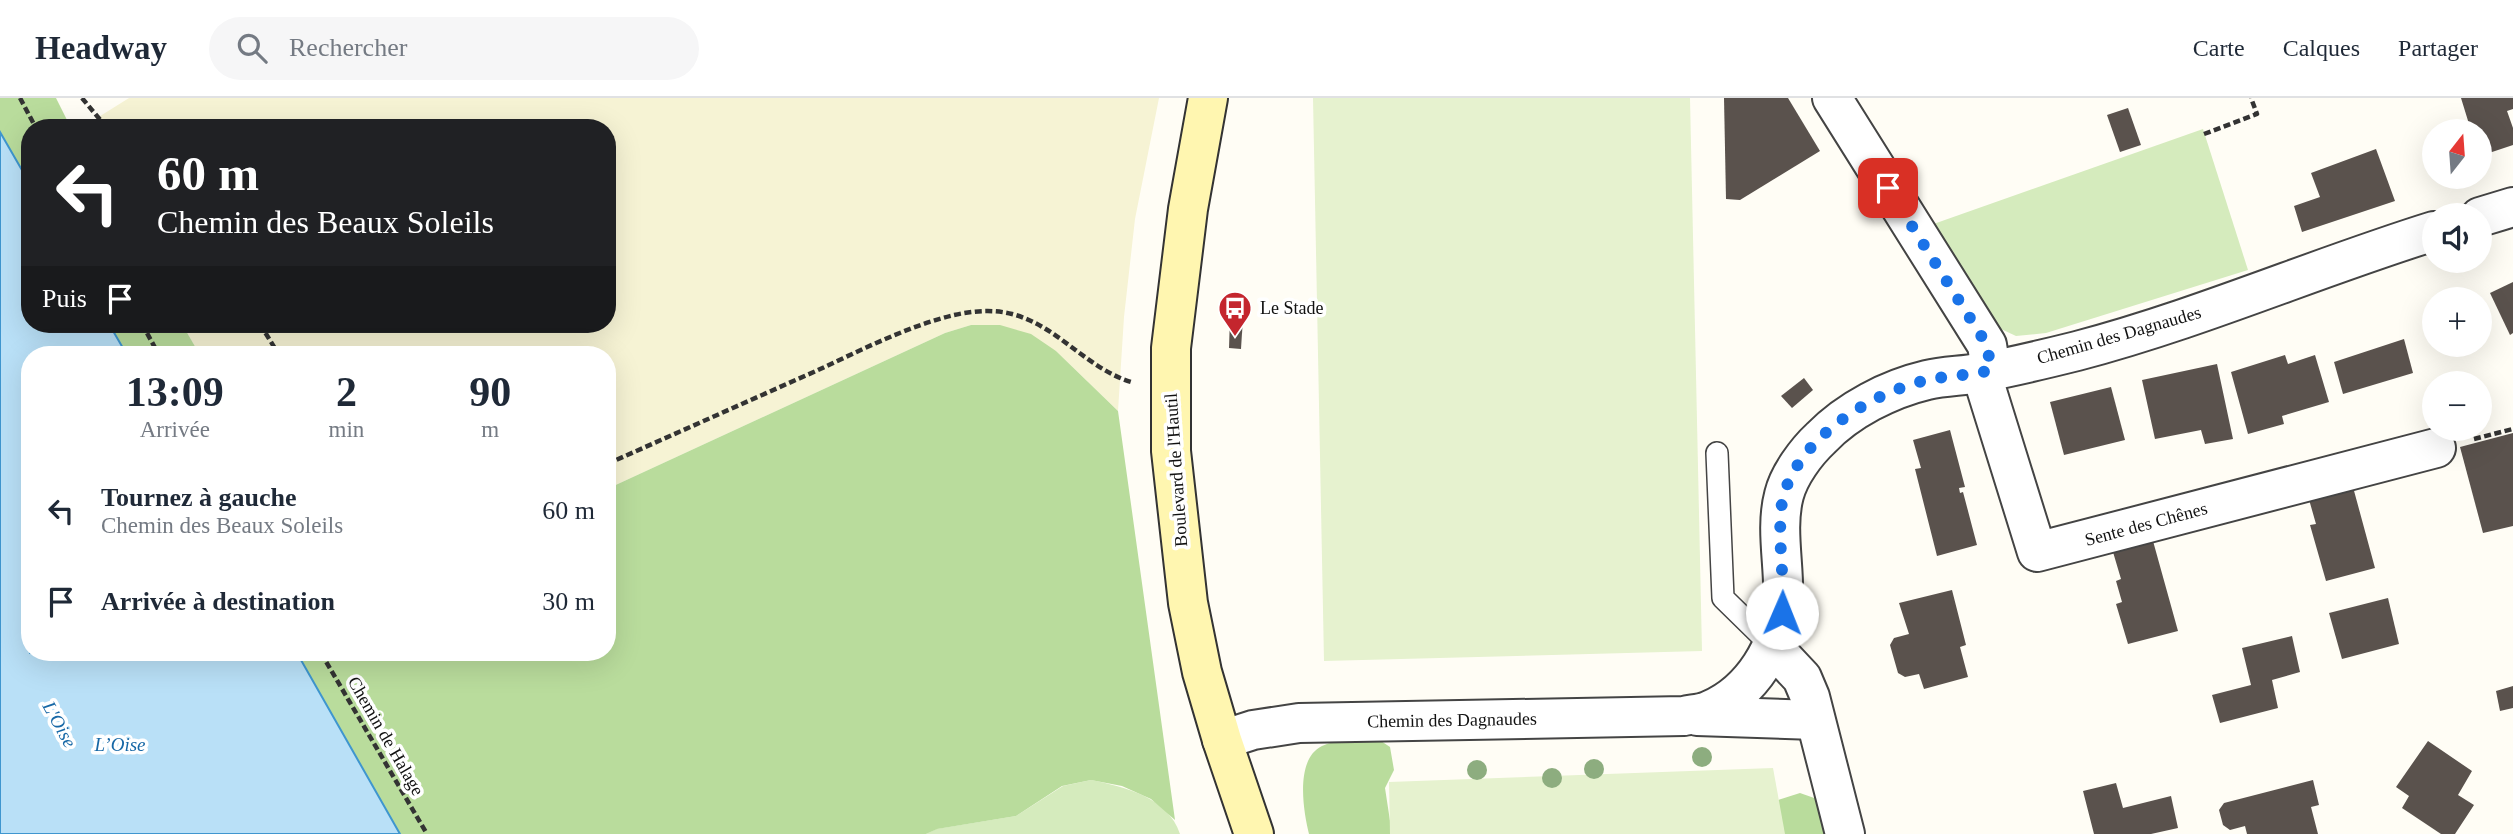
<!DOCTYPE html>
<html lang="fr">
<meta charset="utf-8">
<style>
:root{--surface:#fff;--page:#f6f6f7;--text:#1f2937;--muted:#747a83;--line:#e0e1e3}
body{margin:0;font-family:"Times New Roman",serif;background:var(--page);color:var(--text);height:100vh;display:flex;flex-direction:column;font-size:26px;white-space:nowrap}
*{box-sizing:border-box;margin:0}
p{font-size:23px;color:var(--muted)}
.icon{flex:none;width:38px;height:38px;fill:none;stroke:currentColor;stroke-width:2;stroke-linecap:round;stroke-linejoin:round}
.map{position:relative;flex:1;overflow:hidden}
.details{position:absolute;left:21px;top:248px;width:595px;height:315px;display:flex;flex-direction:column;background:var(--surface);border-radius:28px;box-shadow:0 7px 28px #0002}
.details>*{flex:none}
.guide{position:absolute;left:21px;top:21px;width:595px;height:214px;border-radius:28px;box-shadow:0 7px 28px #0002;background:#202124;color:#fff;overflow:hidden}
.needle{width:46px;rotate:17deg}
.controls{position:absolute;left:2422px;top:21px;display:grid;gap:14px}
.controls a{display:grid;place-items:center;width:70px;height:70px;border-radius:50%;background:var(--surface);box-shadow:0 7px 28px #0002;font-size:35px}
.pin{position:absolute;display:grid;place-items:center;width:60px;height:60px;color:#fff;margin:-30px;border-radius:14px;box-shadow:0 4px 10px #0006}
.me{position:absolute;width:77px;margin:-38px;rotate:1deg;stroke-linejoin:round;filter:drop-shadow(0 0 5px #0008)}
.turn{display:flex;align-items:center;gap:24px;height:147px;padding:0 21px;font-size:32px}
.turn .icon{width:91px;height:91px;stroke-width:2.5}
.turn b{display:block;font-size:49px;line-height:60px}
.then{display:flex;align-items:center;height:66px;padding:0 21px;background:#0003;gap:14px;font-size:26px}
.eta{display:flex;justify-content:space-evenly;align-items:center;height:119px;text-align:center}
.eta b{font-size:42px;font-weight:800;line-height:49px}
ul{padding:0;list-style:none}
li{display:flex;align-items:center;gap:21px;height:91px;padding:0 21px}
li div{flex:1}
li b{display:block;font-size:26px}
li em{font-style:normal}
header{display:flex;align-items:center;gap:42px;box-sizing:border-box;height:98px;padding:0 35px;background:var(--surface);border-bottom:2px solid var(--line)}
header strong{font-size:33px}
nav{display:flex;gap:38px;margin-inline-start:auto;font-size:24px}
.search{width:490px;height:63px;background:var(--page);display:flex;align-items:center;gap:18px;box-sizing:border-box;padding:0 24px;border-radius:38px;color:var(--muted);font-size:26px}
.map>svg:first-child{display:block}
</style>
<header>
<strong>Headway</strong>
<div class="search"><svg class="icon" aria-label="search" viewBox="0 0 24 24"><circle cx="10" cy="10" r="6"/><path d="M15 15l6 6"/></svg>Rechercher</div>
<nav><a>Carte</a><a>Calques</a><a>Partager</a></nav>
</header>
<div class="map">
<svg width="2513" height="736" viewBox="0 0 2513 736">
<rect width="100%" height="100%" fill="#fffdf5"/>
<path fill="#f6f3d4" d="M 129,0 L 1159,0 L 1135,121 L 1124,219 L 1118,313 L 1056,253 L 971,227 L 945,235 L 607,391 L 607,257 L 200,257 L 182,226 L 607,226 L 607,30 L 81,30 Z"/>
<g fill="#d5ebbd">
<path d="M 2203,31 L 2248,172 L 2046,235 L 2016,238 L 1986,224 L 1925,129 Z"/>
<path d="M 1091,682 C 1125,689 1168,699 1180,736 L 926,736 L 936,731 L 1016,718 L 1063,688 Z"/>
</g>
<g fill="#b9dc9c">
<path d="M 0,0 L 56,0 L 71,30 L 30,30 L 30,86 L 0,34 Z"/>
<path d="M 109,226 L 182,226 L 200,257 L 127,257 Z"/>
<path d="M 971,227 L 1000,227 L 1031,236 L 1056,253 L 1118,313 L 1175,722 L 1151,701 L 1122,688 L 1091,682 L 1062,688 L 1016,718 L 937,731 L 926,736 L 400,736 L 297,555 L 607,555 L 607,391 L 945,235 Z"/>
<path d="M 1378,641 L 1390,649 L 1394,672 L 1385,690 L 1392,736 L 1309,736 C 1303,712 1295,661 1322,648 C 1338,640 1360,642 1378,641 Z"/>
<path d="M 1800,695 L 1817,701 L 1829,736 L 1745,736 L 1753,710 Z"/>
</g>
<g fill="#e6f2cf">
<path d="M 1313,0 L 1690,0 L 1702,553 L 1324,563 Z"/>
<path d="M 1773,670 L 1785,736 L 1390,736 L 1389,684 Z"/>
</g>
<path fill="#b9e0f7" stroke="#3f96cf" stroke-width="2" d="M 0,34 L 30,86 L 30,226 L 109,226 L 127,257 L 30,257 L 30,555 L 297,555 L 400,736 L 0,736 Z"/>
<g fill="#5a524d">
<path d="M 1724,0 L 1788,0 L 1820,53 L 1740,102 L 1726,101 Z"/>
<path d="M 2461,0 L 2513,0 L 2513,11 L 2507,13 L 2513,30 L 2513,47 L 2480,58 L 2480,33 L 2467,33 L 2465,27 L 2469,26 Z"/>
<path d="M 2128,10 L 2141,47 L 2120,54 L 2107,17 Z"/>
<path d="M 2376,51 L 2395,103 L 2302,134 L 2294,108 L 2320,99 L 2311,75 Z"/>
<path d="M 2513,184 L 2513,235 L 2510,237 L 2490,195 Z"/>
<path d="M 1230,219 L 1243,220 L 1241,251 L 1229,250 Z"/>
<path d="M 2404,241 L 2413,275 L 2343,296 L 2334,264 Z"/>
<path d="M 2285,257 L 2288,266 L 2315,257 L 2329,304 L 2282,318 L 2284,326 L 2248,336 L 2231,274 Z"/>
<path d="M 2217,266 L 2233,341 L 2205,346 L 2201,332 L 2155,341 L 2142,282 Z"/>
<path d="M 1804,280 L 1813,292 L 1792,310 L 1781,298 Z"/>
<path d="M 2111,289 L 2125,342 L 2064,357 L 2050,304 Z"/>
<path d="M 1950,332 L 1965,389 L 1959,390 L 1960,395 L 1963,394 L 1977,447 L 1937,458 L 1915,371 L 1921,370 L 1913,342 Z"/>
<path d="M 2513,335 L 2513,428 L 2483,435 L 2460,349 Z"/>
<path d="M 2350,378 L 2375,470 L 2326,483 L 2310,427 L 2316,426 L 2306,391 Z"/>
<path d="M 2153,443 L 2178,533 L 2128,546 L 2116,506 L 2122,504 L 2116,483 L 2121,481 L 2113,454 Z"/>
<path d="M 1952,492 L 1966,547 L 1960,549 L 1968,579 L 1924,591 L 1919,576 L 1905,579 L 1898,575 L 1890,547 L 1894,540 L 1909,536 L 1899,505 Z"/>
<path d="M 2388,500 L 2399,546 L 2342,561 L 2329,515 Z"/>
<path d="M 2292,538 L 2300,574 L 2272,582 L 2278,610 L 2220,625 L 2212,597 L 2251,587 L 2242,550 Z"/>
<path d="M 2513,588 L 2513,610 L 2500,613 L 2496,593 Z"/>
<path d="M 2428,643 L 2472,673 L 2458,697 L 2474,707 L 2455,736 L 2441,736 L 2402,710 L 2409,698 L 2396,689 Z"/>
<path d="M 2313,682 L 2319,707 L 2311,709 L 2318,736 L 2247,736 L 2245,728 L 2230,732 L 2223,727 L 2219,712 L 2224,705 Z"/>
<path d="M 2116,685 L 2123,710 L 2171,698 L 2178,730 L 2151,736 L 2094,736 L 2083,693 Z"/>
</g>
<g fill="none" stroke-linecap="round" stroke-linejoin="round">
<defs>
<path id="lane" d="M 1717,355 L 1723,500 L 1772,548"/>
<g id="street">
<path d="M 1832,0 L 1987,247 L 1991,272"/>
<path d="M 2480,119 L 2513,109"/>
<path d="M 1981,274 L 2037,454 L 2436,350"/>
<path d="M 1772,548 L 1802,580 L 1810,599 L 1845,736"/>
<path d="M 1697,618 L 1815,622"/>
<path d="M 1222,642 L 1253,632 L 1299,625 L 1684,618 C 1692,616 1702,616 1710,612 C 1752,594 1780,548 1783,503 C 1785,469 1775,431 1784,397 C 1789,377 1806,354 1821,340 C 1848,312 1889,291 1927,282 C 1944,278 1962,278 1979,275 C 2012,269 2045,261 2077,253 C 2199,221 2315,170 2434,133"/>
</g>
<path id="secondary" d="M 1208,0 L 1188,111 L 1171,250 L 1171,353 L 1188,505 L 1202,574 L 1222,642 L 1254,736"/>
</defs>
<use href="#lane" stroke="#444" stroke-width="24"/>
<use href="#street" stroke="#444" stroke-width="42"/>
<use href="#secondary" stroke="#333" stroke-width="42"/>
<g stroke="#333" stroke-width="4.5" stroke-dasharray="7 3.5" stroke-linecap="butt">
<path d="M 20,0 L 36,30"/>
<path d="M 82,0 L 107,30"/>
<path d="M 2204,36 L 2257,16 L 2251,0"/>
<path d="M 142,226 L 159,257"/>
<path d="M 260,226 L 279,257"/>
<path d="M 2474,341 L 2513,331"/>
<path d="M 607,366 C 677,335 746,304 816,273 C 859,253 908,228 954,217 C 973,213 993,211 1012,216 C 1058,228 1086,270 1131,284"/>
<path d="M 321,555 L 427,736"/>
</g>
<use href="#lane" stroke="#fff" stroke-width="21"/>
<use href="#street" stroke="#fff" stroke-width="38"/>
<use href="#secondary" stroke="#fff6b0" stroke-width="38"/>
</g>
<g fill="#8dad7f">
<circle cx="1702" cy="659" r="10"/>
<circle cx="1594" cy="671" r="10"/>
<circle cx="1477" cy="672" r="10"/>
<circle cx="1552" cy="680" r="10"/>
</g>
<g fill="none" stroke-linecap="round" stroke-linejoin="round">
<path stroke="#1a73e8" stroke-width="12" stroke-dasharray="0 21.6" d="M 1782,515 C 1785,481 1778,447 1781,413 C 1786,348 1869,294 1928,282 C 1949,277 1970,278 1991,272 L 1987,247 L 1888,90"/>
</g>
<defs>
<symbol id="bus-pin" viewBox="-11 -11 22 30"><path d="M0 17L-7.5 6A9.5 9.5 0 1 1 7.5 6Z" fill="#c4262e" stroke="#fff"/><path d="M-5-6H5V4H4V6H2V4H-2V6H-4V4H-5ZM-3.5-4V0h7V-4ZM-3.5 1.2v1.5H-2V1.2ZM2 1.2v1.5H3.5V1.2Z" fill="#fff"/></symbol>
</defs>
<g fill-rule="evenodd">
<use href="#bus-pin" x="1216" y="191" width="38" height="52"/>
</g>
<g text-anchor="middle" stroke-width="7" stroke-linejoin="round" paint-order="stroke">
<g font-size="18" fill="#111" stroke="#fff" text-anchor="start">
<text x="1260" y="216">Le Stade</text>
</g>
<g font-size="18" fill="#111" stroke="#fff">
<text transform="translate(2119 237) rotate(-16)" y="6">Chemin des Dagnaudes</text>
<text transform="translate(1176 372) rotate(-94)" y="6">Boulevard de l'Hautil</text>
<text transform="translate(2146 426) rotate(-15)" y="6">Sente des Chênes</text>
<text transform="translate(1452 622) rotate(-1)" y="6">Chemin des Dagnaudes</text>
<text transform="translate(386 638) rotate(60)" y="6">Chemin de Halage</text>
</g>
<g font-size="19" font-style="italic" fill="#1768a6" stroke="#fff">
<text transform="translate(60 626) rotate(61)" y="7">L'Oise</text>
<text x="120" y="653">L’Oise</text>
</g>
</g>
</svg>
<div class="controls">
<a><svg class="needle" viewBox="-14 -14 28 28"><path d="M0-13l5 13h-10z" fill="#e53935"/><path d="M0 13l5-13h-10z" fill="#747a83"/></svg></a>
<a><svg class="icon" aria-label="sound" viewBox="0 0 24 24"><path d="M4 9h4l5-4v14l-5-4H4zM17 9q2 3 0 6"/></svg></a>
<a>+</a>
<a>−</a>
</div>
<div class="pin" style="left:1888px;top:90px;background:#d93025"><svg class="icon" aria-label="arrive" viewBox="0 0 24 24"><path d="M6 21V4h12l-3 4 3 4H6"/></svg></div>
<svg class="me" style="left:1782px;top:515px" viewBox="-20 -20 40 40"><circle r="19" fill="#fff"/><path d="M0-13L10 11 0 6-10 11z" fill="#1a73e8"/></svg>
<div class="guide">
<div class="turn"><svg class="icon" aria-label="left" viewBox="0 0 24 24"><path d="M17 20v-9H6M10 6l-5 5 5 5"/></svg><div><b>60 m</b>Chemin des Beaux Soleils</div></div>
<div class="then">Puis<svg class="icon" aria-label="arrive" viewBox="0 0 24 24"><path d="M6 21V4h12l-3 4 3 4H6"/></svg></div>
</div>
<section class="details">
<div class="eta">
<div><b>13:09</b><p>Arrivée</p></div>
<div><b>2</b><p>min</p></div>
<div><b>90</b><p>m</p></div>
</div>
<ul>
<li><svg class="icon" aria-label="left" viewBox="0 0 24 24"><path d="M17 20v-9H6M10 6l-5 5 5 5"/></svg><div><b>Tournez à gauche</b><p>Chemin des Beaux Soleils</p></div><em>60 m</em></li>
<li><svg class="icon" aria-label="arrive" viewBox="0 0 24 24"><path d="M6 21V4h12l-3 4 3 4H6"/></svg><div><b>Arrivée à destination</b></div><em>30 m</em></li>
</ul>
</section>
</div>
